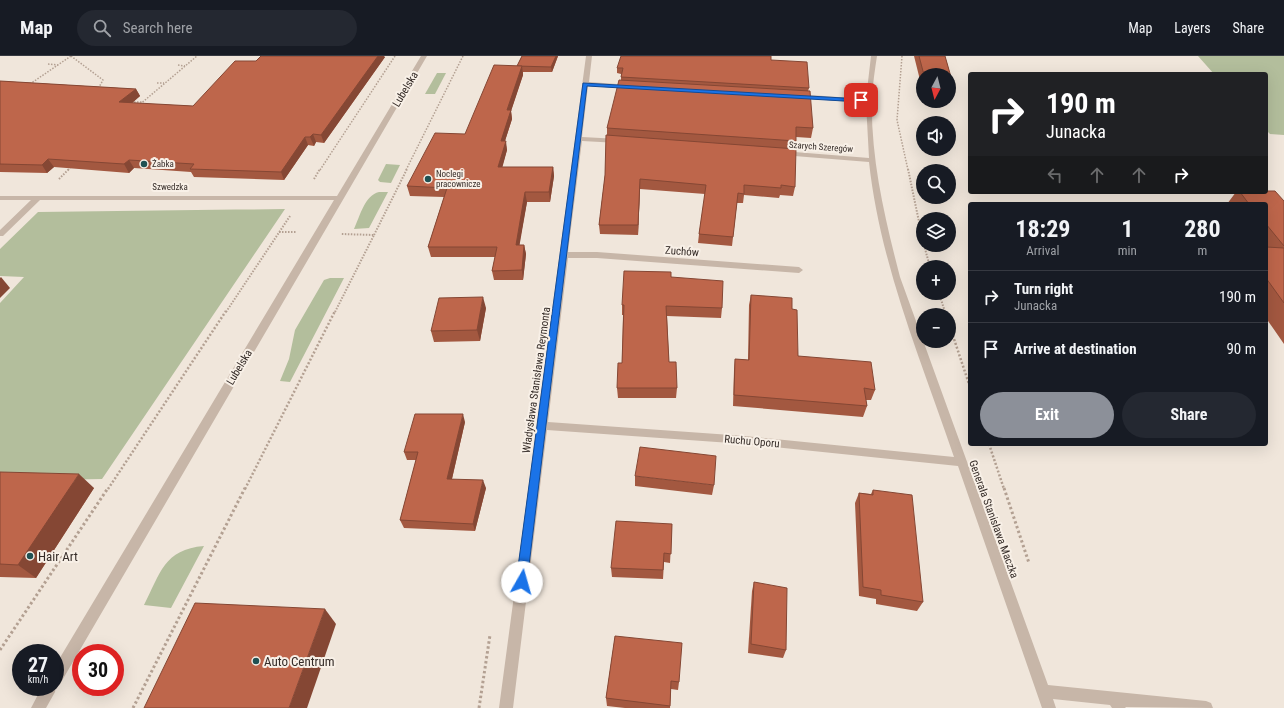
<!DOCTYPE html>
<meta charset="utf-8">
<style>
:root{--surface:#171b24;--page:#242831;--text:#f1f3f6;--muted:#9ea1a6;--line:#363941;--accent:#8c9099}
body{margin:0;font-family:"Roboto Condensed",sans-serif;background:var(--page);color:var(--text);height:100vh;display:flex;flex-direction:column;font-size:15px;white-space:nowrap}
*{box-sizing:border-box;margin:0}
p{font-size:13px;color:var(--muted)}
.icon{flex:none;width:22px;height:22px;fill:none;stroke:currentColor;stroke-width:2;stroke-linecap:round;stroke-linejoin:round}
.map{position:relative;flex:1;overflow:hidden}
.sheet{position:absolute;left:968px;top:146px;width:300px;height:244px;display:flex;flex-direction:column;background:var(--surface);border-radius:4px;box-shadow:0 4px 16px #0002}
.sheet>*{flex:none}
.hud{position:absolute;left:968px;top:16px;width:300px;height:122px;border-radius:4px;box-shadow:0 4px 16px #0002;background:#202124;color:#fff;overflow:hidden}
.needle{width:26px;rotate:187deg}
.tools{position:absolute;left:916px;top:12px;display:grid;gap:8px}
.tools a{display:grid;place-items:center;width:40px;height:40px;border-radius:50%;background:var(--surface);box-shadow:0 4px 16px #0002;font-size:20px}
.speed{position:absolute;left:12px;top:588px;display:flex;gap:8px;font-size:20px;font-weight:700;text-align:center}
.speed>*{display:grid;place-content:center;width:52px;height:52px;border-radius:50%;background:var(--surface);box-shadow:0 4px 16px #0002;line-height:1}
.speed small{font-size:10px;font-weight:400}
.speed .limit{border:6px solid #d22;background:#fff;color:#111}
.pin{position:absolute;display:grid;place-items:center;width:34px;height:34px;color:#fff;margin:-17px;border-radius:8px;box-shadow:0 2px 6px #0006}
.me{position:absolute;width:44px;margin:-22px;rotate:7deg;stroke-linejoin:round;filter:drop-shadow(0 0 3px #0008)}
.turn{display:flex;align-items:center;gap:14px;height:84px;padding:0 12px;font-size:18px}
.turn .icon{width:52px;height:52px;stroke-width:2.5}
.turn b{display:block;font-size:28px;line-height:34px}
.lanes{display:flex;align-items:center;height:38px;padding:0 12px;background:#0003;justify-content:center;gap:20px;direction:ltr}
.lanes .off{opacity:.35}
.eta{display:flex;justify-content:space-evenly;align-items:center;height:68px;text-align:center}
.eta b{font-size:24px;font-weight:700;line-height:28px}
.button{display:flex;gap:8px;margin-top:auto;padding:8px 12px}
.button a{flex:1;height:46px;border-radius:24px;background:var(--accent);color:#fff;font-size:16px;font-weight:700;line-height:46px;text-align:center}
.button a+a{background:var(--page);color:var(--text)}
ul{padding:0;list-style:none}
li{display:flex;align-items:center;gap:12px;height:52px;padding:0 12px;border-top:1px solid var(--line)}
li div{flex:1}
li b{display:block;font-size:15px}
li em{font-style:normal}
header{display:flex;align-items:center;gap:24px;box-sizing:border-box;height:56px;padding:0 20px;background:var(--surface);border-bottom:1px solid var(--line)}
header strong{font-size:19px}
nav{display:flex;gap:22px;margin-inline-start:auto;font-size:14px}
.search{width:280px;height:36px;background:var(--page);display:flex;align-items:center;gap:10px;box-sizing:border-box;padding:0 14px;border-radius:22px;color:var(--muted);font-size:15px}
.map>svg:first-child{display:block}
</style>
<header>
<strong>Map</strong>
<div class="search"><svg class="icon" aria-label="search" viewBox="0 0 24 24"><circle cx="10" cy="10" r="6"/><path d="M15 15l6 6"/></svg>Search here</div>
<nav><a>Map</a><a>Layers</a><a>Share</a></nav>
</header>
<div class="map">
<svg width="1284" height="652" viewBox="0 0 1284 652">
<rect width="100%" height="100%" fill="#f0e6db"/>
<g fill="#b3be9c">
<path d="M 1198,0 L 1284,0 L 1284,79 L 1270,78 L 1266,74 L 1266,18 L 1214,18 Z"/>
<path d="M 437,17 L 446,17 L 435,38 L 425,38 Z"/>
<path d="M 386,108 L 400,109 L 391,127 L 380,126 L 378,124 Z"/>
<path d="M 379,136 L 388,136 L 369,172 L 354,173 C 360,160 365,139 379,136 Z"/>
<path d="M 285,153 L 102,423 L 0,425 L 0,247 L 24,221 L 0,220 L 0,193 L 38,156 Z"/>
<path d="M 330,222 L 344,222 L 290,326 L 280,325 L 289,303 L 295,274 L 324,224 Z"/>
<path d="M 204,490 L 171,552 L 144,549 C 160,518 164,493 204,490 Z"/>
</g>
<g fill="none" stroke-linecap="round" stroke-linejoin="round">
<g stroke="#b3a092" stroke-width="1.5" stroke-dasharray="1.5 1.5" stroke-linecap="butt">
<path d="M 71,0 L 103,24 L 98,33"/>
<path d="M 902,0 L 897,64 L 908,114"/>
<path d="M 48,8 L 58,9"/>
<path d="M 178,9 L 185,10"/>
<path d="M 157,27 L 164,27"/>
<path d="M 30,28 L 71,0"/>
<path d="M 134,46 L 142,46"/>
<path d="M 138,50 L 197,0"/>
<path d="M 68,114 L 72,110"/>
<path d="M 320,114 L 395,0"/>
<path d="M 406,114 L 463,0"/>
</g>
<g stroke="#b3a092" stroke-width="2" stroke-dasharray="1.5 1.5" stroke-linecap="butt">
<path d="M 908,113 L 923,185"/>
<path d="M 59,123 L 69,113"/>
<path d="M 314,123 L 320,113"/>
<path d="M 279,176 L 296,176"/>
<path d="M 374,179 L 407,113"/>
<path d="M 924,189 L 930,211"/>
<path d="M 939,237 L 945,256"/>
<path d="M 226,256 L 290,160"/>
<path d="M 335,256 L 374,179 L 341,178"/>
</g>
<g stroke="#b3a092" stroke-width="2.5" stroke-dasharray="2 2" stroke-linecap="butt">
<path d="M 945,255 L 946,259"/>
<path d="M 949,268 L 970,331"/>
<path d="M 989,388 L 1004,433"/>
<path d="M 108,433 L 226,255"/>
<path d="M 245,433 L 335,255"/>
</g>
<g stroke="#b3a092" stroke-width="3" stroke-dasharray="2.5 2.5" stroke-linecap="butt">
<path d="M 1004,432 L 1029,507"/>
<path d="M 0,594 L 108,432"/>
<path d="M 133,652 L 245,432"/>
<path d="M 479,652 L 490,579"/>
</g>
<g fill="#c7b6a8" fill-rule="evenodd">
<path d="M 421,0 L 427,0 L 60,628 L 56,629 L 55,636 L 46,652 L 31,652 L 42,631 L 55,631 L 55,610 L 334,144 L 40,144 L 3,180 L 0,180 L 0,174 L 31,144 L 0,144 L 0,140 L 337,140 Z"/>
<path d="M 586,0 L 592,0 L 589,26 L 631,29 L 634,31 L 631,33 L 588,30 L 582,81 L 619,83 L 622,85 L 619,87 L 582,85 L 568,196 L 597,196 L 799,211 L 803,214 L 799,217 L 597,202 L 568,202 L 548,366 L 745,380 L 954,401 C 921,304 880,208 869,106 L 782,99 L 778,97 L 782,95 L 869,102 L 866,47 L 796,42 L 793,40 L 796,38 L 866,43 L 871,0 L 877,0 C 875,13 873,26 872,40 C 870,101 885,163 900,221 L 1048,629 L 1206,645 L 1211,647 L 1213,652 L 1125,651 L 1126,652 L 1112,652 L 1110,649 L 1053,643 L 1056,652 L 1042,652 L 958,410 L 745,388 L 547,374 L 513,652 L 499,652 Z"/>
</g>
</g>
<g fill="#a35840">
<path d="M 522,0 L 558,0 L 552,16 L 523,16 L 523,19 L 511,55 L 512,63 L 505,85 L 507,94 L 502,111 L 553,111 L 554,120 L 550,146 L 527,146 L 519,189 L 524,189 L 526,198 L 523,224 L 494,224 L 492,215 L 495,201 L 431,201 L 428,191 L 444,141 L 410,140 L 407,130 L 465,78 L 517,10 Z"/>
<path d="M 914,0 L 945,0 L 953,28 L 950,38 L 949,38 L 949,19 L 923,19 L 923,36 Z"/>
<path d="M 385,1 L 324,87 L 316,86 L 314,90 L 308,89 L 284,124 L 194,121 L 191,116 L 134,112 L 129,117 L 54,111 L 47,117 L 0,116 L 0,25 L 136,33 L 140,40 L 132,47 L 193,50 L 256,5 Z"/>
<path d="M 771,4 L 809,32 L 808,35 L 813,72 L 811,82 L 796,81 L 794,93 L 795,131 L 793,140 L 780,139 L 779,142 L 744,139 L 743,147 L 737,147 L 732,190 L 698,187 L 699,178 L 705,138 L 640,133 L 638,179 L 600,178 L 599,169 L 605,119 L 607,79 L 607,72 L 621,24 L 621,18 L 617,17 L 617,12 Z"/>
<path d="M 1236,136 L 1266,136 L 1284,145 L 1284,288 L 1266,262 L 1266,148 L 1227,148 Z"/>
<path d="M 671,221 L 722,252 L 721,262 L 667,260 L 669,306 L 677,332 L 676,342 L 618,342 L 617,332 L 622,307 L 623,259 L 622,259 L 622,249 Z"/>
<path d="M 751,239 L 792,253 L 798,300 L 875,334 L 871,344 L 866,344 L 867,350 L 863,361 L 733,350 L 734,314 L 735,303 L 748,304 L 749,249 Z"/>
<path d="M 486,252 L 480,285 L 434,286 L 431,275 Z"/>
<path d="M 465,366 L 452,423 L 486,432 L 475,475 L 404,472 L 400,464 L 416,404 L 407,404 L 404,396 Z"/>
<path d="M 0,416 L 94,432 L 36,522 L 0,521 Z"/>
<path d="M 635,420 L 714,429 L 712,439 L 635,430 Z"/>
<path d="M 873,434 L 923,546 L 917,555 L 876,548 L 876,543 L 859,540 L 855,447 L 859,437 L 871,438 Z"/>
<path d="M 672,468 L 670,507 L 664,506 L 663,523 L 612,521 L 611,512 Z"/>
<path d="M 754,526 L 786,594 L 783,602 L 748,597 L 752,535 Z"/>
<path d="M 615,580 L 679,626 L 678,634 L 671,633 L 670,652 L 625,652 L 607,650 L 606,642 Z"/>
</g>
<g fill="#854734">
<path d="M 378,0 L 384,0 L 385,1 L 324,87 L 321,79 Z"/>
<path d="M 556,0 L 558,0 L 552,16 L 551,11 Z"/>
<path d="M 522,10 L 523,19 L 511,55 L 512,63 L 502,94 L 501,85 L 507,54 Z"/>
<path d="M 136,33 L 140,40 L 124,54 L 119,46 Z"/>
<path d="M 313,78 L 316,86 L 314,90 L 310,81 Z"/>
<path d="M 305,81 L 308,89 L 284,124 L 281,116 Z"/>
<path d="M 506,85 L 507,94 L 500,120 L 498,111 Z"/>
<path d="M 48,103 L 54,111 L 47,117 L 42,109 Z"/>
<path d="M 129,104 L 134,112 L 129,117 L 124,108 Z"/>
<path d="M 553,111 L 554,120 L 550,146 L 549,136 Z"/>
<path d="M 640,123 L 640,133 L 638,179 L 638,169 Z"/>
<path d="M 525,136 L 527,146 L 518,198 L 516,189 Z"/>
<path d="M 524,189 L 526,198 L 523,224 L 522,214 Z"/>
<path d="M 1,221 L 10,232 L 0,242 L 0,222 Z"/>
<path d="M 483,241 L 486,252 L 480,285 L 477,274 Z"/>
<path d="M 463,358 L 465,366 L 450,431 L 447,423 Z"/>
<path d="M 79,418 L 94,432 L 36,522 L 18,509 Z"/>
<path d="M 483,424 L 486,432 L 475,475 L 473,468 Z"/>
<path d="M 325,553 L 336,568 L 307,652 L 289,652 Z"/>
</g>
<g fill="#be664b" stroke="#854734">
<path d="M 261,0 L 378,0 L 321,79 L 313,78 L 310,81 L 305,81 L 281,116 L 190,113 L 194,108 L 129,104 L 124,108 L 48,103 L 42,109 L 0,108 L 0,25 L 136,33 L 119,46 L 193,50 L 235,5 L 256,5 Z"/>
<path d="M 522,0 L 556,0 L 551,11 L 517,10 Z"/>
<path d="M 621,0 L 771,0 L 771,4 L 807,6 L 809,32 L 621,21 L 623,12 L 617,12 Z"/>
<path d="M 919,0 L 945,0 L 953,28 L 949,28 L 949,19 L 924,19 Z"/>
<path d="M 494,9 L 522,10 L 507,54 L 511,54 L 501,85 L 506,85 L 498,111 L 553,111 L 549,136 L 525,136 L 516,189 L 524,189 L 522,214 L 492,215 L 497,191 L 428,191 L 447,132 L 407,130 L 435,77 L 465,78 Z"/>
<path d="M 619,24 L 810,35 L 813,72 L 796,71 L 796,85 L 607,72 Z"/>
<path d="M 606,79 L 796,93 L 795,131 L 781,129 L 781,132 L 744,129 L 744,138 L 738,137 L 733,181 L 699,178 L 706,129 L 640,123 L 638,169 L 599,169 L 605,119 Z"/>
<path d="M 1266,135 L 1275,135 L 1284,145 L 1284,190 L 1266,168 L 1266,148 L 1249,148 L 1240,136 L 1266,136 Z"/>
<path d="M 1266,191 L 1284,192 L 1284,247 L 1266,222 Z"/>
<path d="M 624,215 L 671,216 L 671,221 L 723,225 L 722,252 L 666,250 L 669,306 L 676,306 L 677,332 L 617,332 L 618,307 L 622,307 L 624,249 L 622,249 Z"/>
<path d="M 751,239 L 792,242 L 792,253 L 797,254 L 798,300 L 871,306 L 875,334 L 864,332 L 867,350 L 734,339 L 735,303 L 749,304 Z"/>
<path d="M 483,241 L 477,274 L 431,275 L 439,242 Z"/>
<path d="M 415,358 L 463,358 L 447,423 L 483,424 L 473,468 L 400,464 L 418,396 L 404,396 Z"/>
<path d="M 640,391 L 716,400 L 714,429 L 635,420 Z"/>
<path d="M 0,416 L 79,418 L 18,509 L 0,508 Z"/>
<path d="M 873,434 L 912,439 L 923,546 L 881,539 L 881,534 L 863,531 L 859,437 L 873,439 Z"/>
<path d="M 616,465 L 672,468 L 671,498 L 664,497 L 663,514 L 611,512 Z"/>
<path d="M 754,526 L 787,532 L 786,594 L 751,588 Z"/>
<path d="M 195,547 L 325,553 L 289,652 L 144,652 Z"/>
<path d="M 615,580 L 682,587 L 679,626 L 671,625 L 670,650 L 606,642 Z"/>
</g>
<path fill="#1a73e8" stroke="#114b97" d="M 583,27 L 861,43 L 864,44 L 861,46 L 587,30 L 527,526 L 526,530 L 522,532 L 518,530 L 516,526 Z"/>
<g fill="#205153" stroke="#f8f0e7" stroke-width="1.5">
<circle cx="144" cy="108" r="4"/>
<circle cx="428" cy="123" r="4"/>
<circle cx="30" cy="500" r="4"/>
<circle cx="256" cy="605" r="4"/>
</g>
<g text-anchor="middle" stroke-width="4" stroke-linejoin="round" paint-order="stroke">
<g font-size="9" fill="#352c28" stroke="#f8f0e7">
<text transform="translate(821 91) rotate(4)" y="3">Szarych Szeregów</text>
<text x="170" y="134">Szwedzka</text>
</g>
<g font-size="9" fill="#352c28" stroke="#f8f0e7" text-anchor="start">
<text x="152" y="111">Żabka</text>
<text x="436" y="121">Noclegi<tspan x="436" dy="10">pracownicze</tspan></text>
</g>
<g font-size="11" fill="#352c28" stroke="#f8f0e7">
<text transform="translate(405 33) rotate(-59)" y="4">Lubelska</text>
<text transform="translate(682 195) rotate(4)" y="4">Zuchów</text>
<text transform="translate(239 311) rotate(-59)" y="4">Lubelska</text>
<text transform="translate(536 324) rotate(-82)" y="4">Władysława Stanisława Reymonta</text>
<text transform="translate(752 385) rotate(5)" y="4">Ruchu Oporu</text>
<text transform="translate(994 463) rotate(70)" y="4">Generała Stanisława Maczka</text>
</g>
<g font-size="13" fill="#352c28" stroke="#f8f0e7" text-anchor="start">
<text x="38" y="505">Hair Art</text>
<text x="264" y="610">Auto Centrum</text>
</g>
</g>
</svg>
<div class="tools">
<a><svg class="needle" viewBox="-14 -14 28 28"><path d="M0-13l5 13h-10z" fill="#e53935"/><path d="M0 13l5-13h-10z" fill="#9ea1a6"/></svg></a>
<a><svg class="icon" aria-label="sound" viewBox="0 0 24 24"><path d="M4 9h4l5-4v14l-5-4H4zM17 9q2 3 0 6"/></svg></a>
<a><svg class="icon" aria-label="search" viewBox="0 0 24 24"><circle cx="10" cy="10" r="6"/><path d="M15 15l6 6"/></svg></a>
<a><svg class="icon" aria-label="layers" viewBox="0 0 24 24"><path d="M12 4l9 5-9 5-9-5zM3 14l9 5 9-5"/></svg></a>
<a>+</a>
<a>−</a>
</div>
<div class="speed"><div>27<small>km/h</small></div><div class="limit">30</div></div>
<div class="pin" style="left:861px;top:44px;background:#d93025"><svg class="icon" aria-label="arrive" viewBox="0 0 24 24"><path d="M6 21V4h12l-3 4 3 4H6"/></svg></div>
<svg class="me" style="left:522px;top:526px" viewBox="-20 -20 40 40"><circle r="19" fill="#fff"/><path d="M0-13L10 11 0 6-10 11z" fill="#1a73e8"/></svg>
<div class="hud">
<div class="turn"><svg class="icon" aria-label="right" viewBox="0 0 24 24"><path d="M7 20v-9h11M14 6l5 5-5 5"/></svg><div><b>190 m</b>Junacka</div></div>
<div class="lanes"><svg class="icon off" aria-label="left" viewBox="0 0 24 24"><path d="M17 20v-9H6M10 6l-5 5 5 5"/></svg><svg class="icon off" aria-label="ahead" viewBox="0 0 24 24"><path d="M12 20V5M6 11l6-6 6 6"/></svg><svg class="icon off" aria-label="ahead" viewBox="0 0 24 24"><path d="M12 20V5M6 11l6-6 6 6"/></svg><svg class="icon" aria-label="right" viewBox="0 0 24 24"><path d="M7 20v-9h11M14 6l5 5-5 5"/></svg></div>
</div>
<section class="sheet">
<div class="eta">
<div><b>18:29</b><p>Arrival</p></div>
<div><b>1</b><p>min</p></div>
<div><b>280</b><p>m</p></div>
</div>
<ul>
<li><svg class="icon" aria-label="right" viewBox="0 0 24 24"><path d="M7 20v-9h11M14 6l5 5-5 5"/></svg><div><b>Turn right</b><p>Junacka</p></div><em>190 m</em></li>
<li><svg class="icon" aria-label="arrive" viewBox="0 0 24 24"><path d="M6 21V4h12l-3 4 3 4H6"/></svg><div><b>Arrive at destination</b></div><em>90 m</em></li>
</ul>
<div class="button"><a>Exit</a><a>Share</a></div>
</section>
</div>
